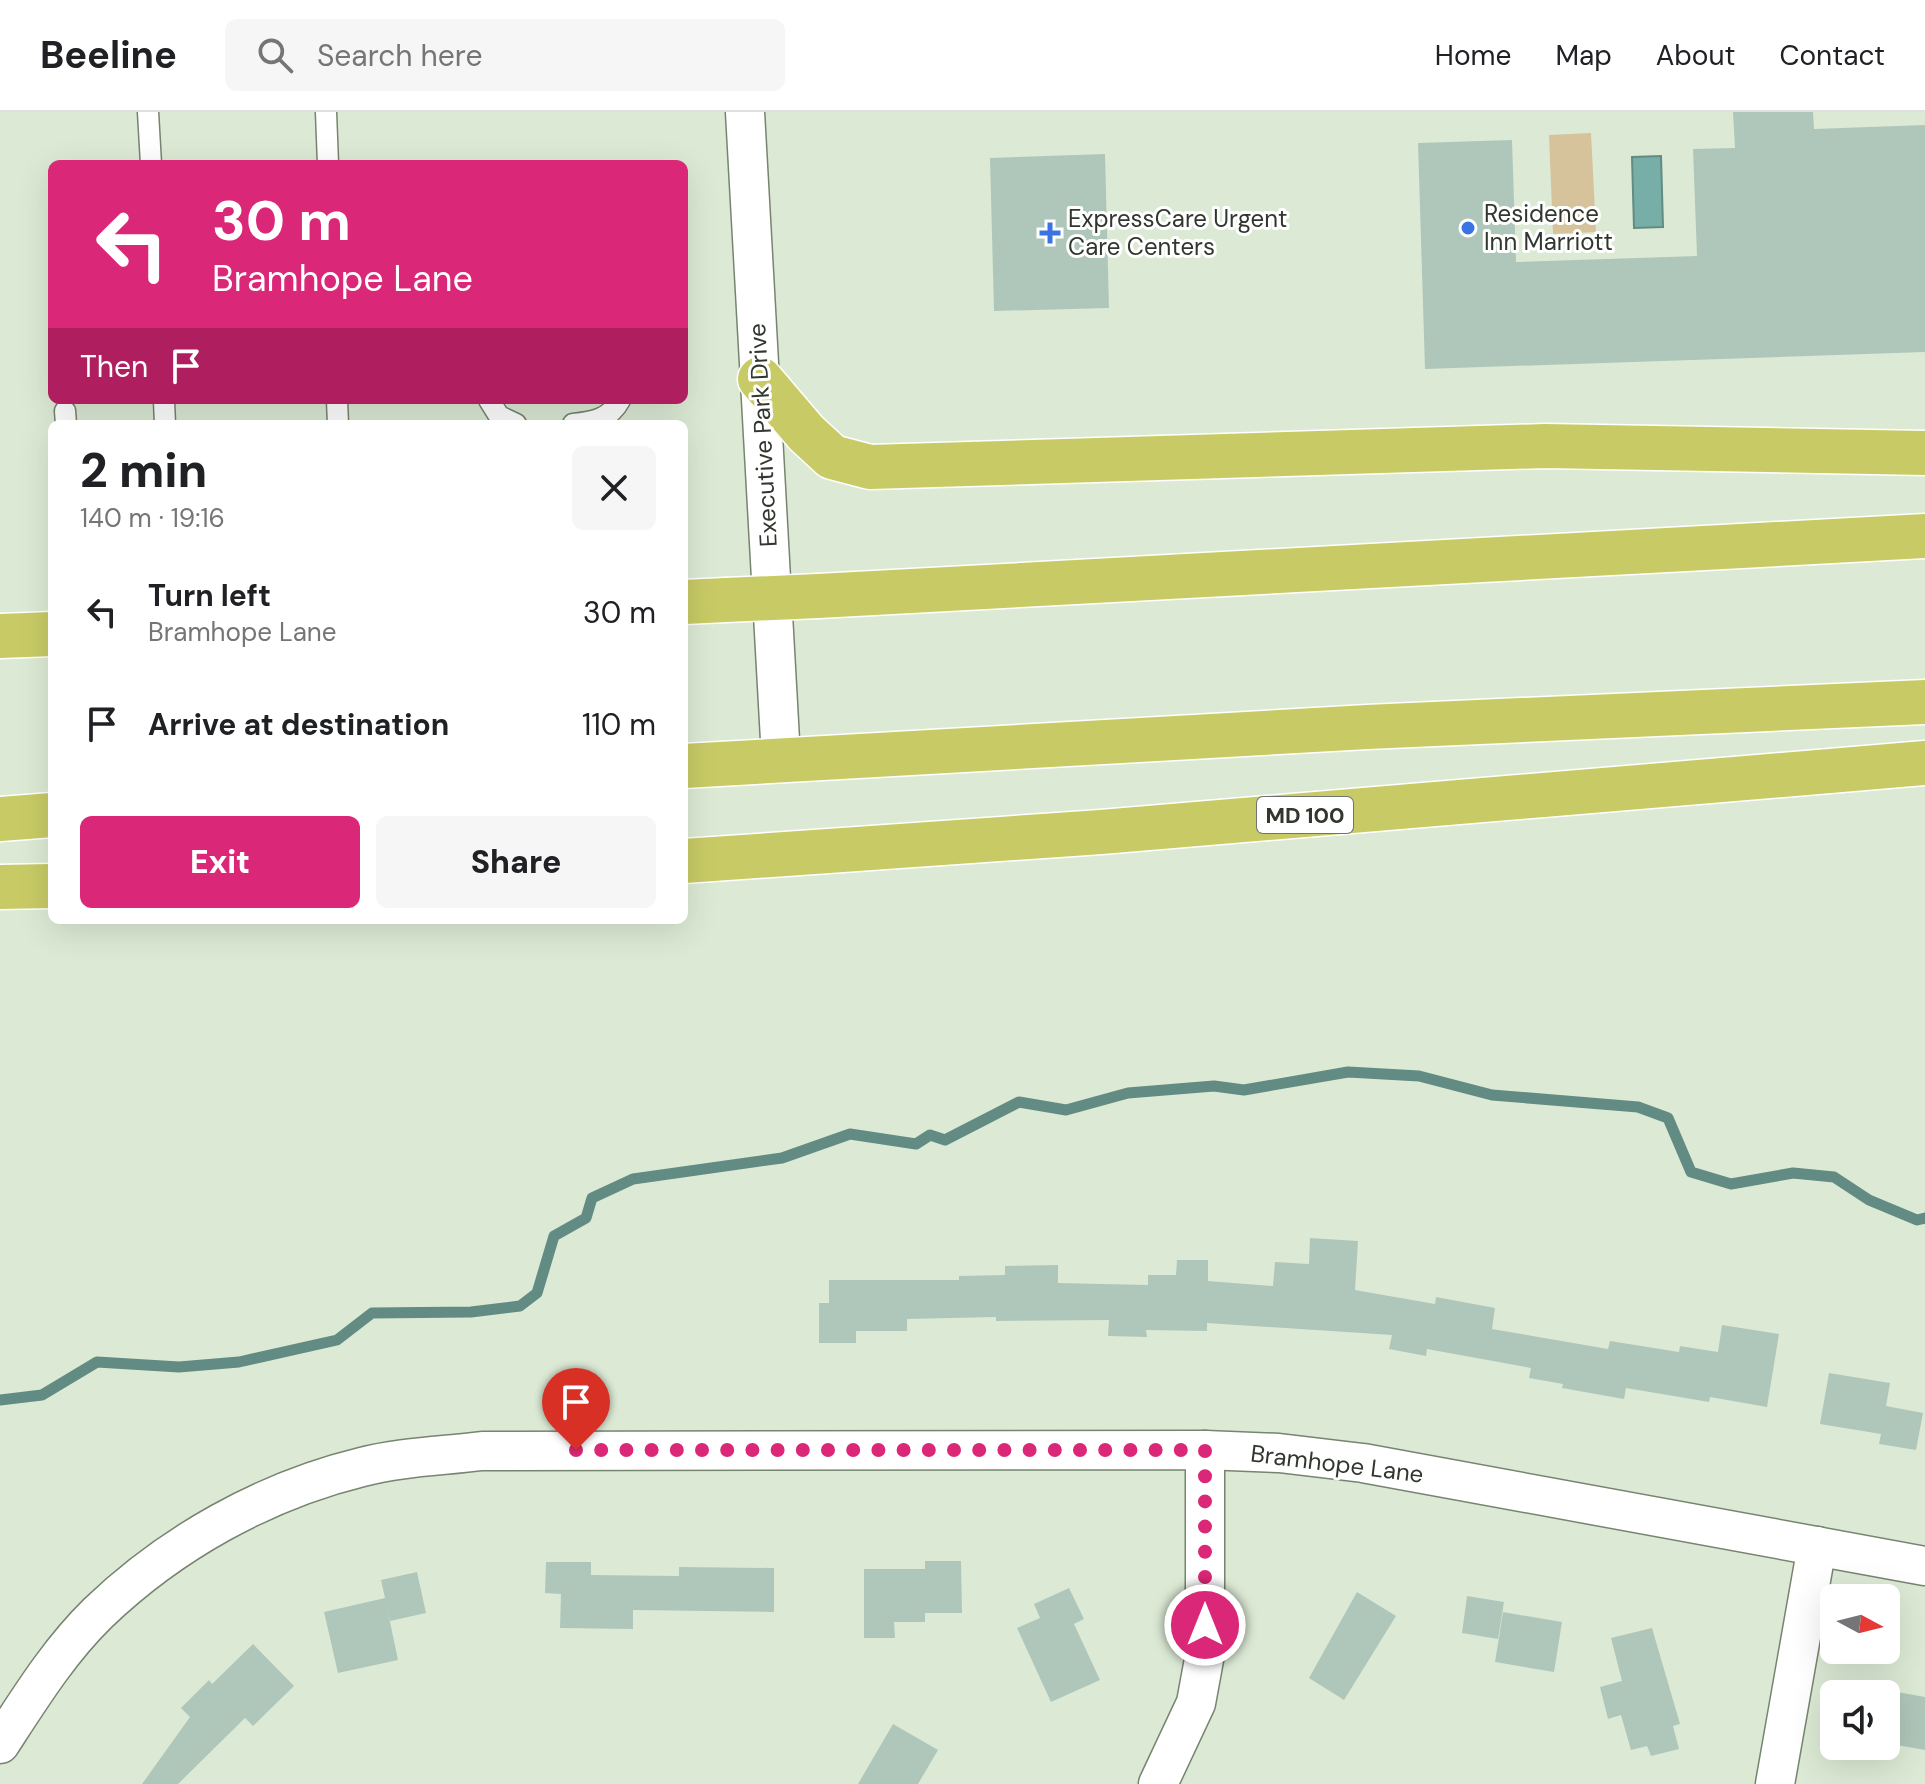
<!DOCTYPE html>
<meta charset="utf-8">
<style>
:root{--surface:#fff;--page:#f6f6f6;--text:#202124;--muted:#757577;--line:#e0e0e0;--accent:#db2777}
body{margin:0;font-family:"DM Sans",sans-serif;background:var(--page);color:var(--text);height:100vh;display:flex;flex-direction:column;font-size:30px;white-space:nowrap}
*{box-sizing:border-box;margin:0}
p{font-size:26px;color:var(--muted)}
.icon{flex:none;width:44px;height:44px;fill:none;stroke:currentColor;stroke-width:2;stroke-linecap:round;stroke-linejoin:round}
.map{position:relative;flex:1;overflow:hidden}
.drawer{position:absolute;left:48px;top:308px;width:640px;height:504px;display:flex;flex-direction:column;background:var(--surface);border-radius:12px;box-shadow:0 8px 32px #0002}
.drawer>*{flex:none}
.banner{position:absolute;left:48px;top:48px;width:640px;height:244px;border-radius:12px;box-shadow:0 8px 32px #0002;background:#db2777;color:#fff;overflow:hidden}
.needle{width:52px;rotate:97deg}
.buttons{position:absolute;left:1820px;top:1472px;display:grid;gap:16px}
.buttons a{display:grid;place-items:center;width:80px;height:80px;border-radius:12px;background:var(--surface);box-shadow:0 8px 32px #0002;font-size:40px}
.pin{position:absolute;display:grid;place-items:center;width:68px;height:68px;color:#fff;margin:-82px -34px;border-radius:50% 50% 50% 0;rotate:-45deg;box-shadow:0 0 8px #0007}
.pin .icon{rotate:45deg}
.me{position:absolute;width:88px;margin:-44px;rotate:0deg;stroke-linejoin:round;filter:drop-shadow(0 0 6px #0008)}
.turn{display:flex;align-items:center;gap:28px;height:168px;padding:0 32px;font-size:36px}
.turn .icon{width:104px;height:104px;stroke-width:2.5}
.turn b{display:block;font-size:56px;line-height:68px}
.then{display:flex;align-items:center;height:76px;padding:0 32px;background:#0003;gap:16px;font-size:30px}
.round{display:grid;place-items:center;flex:none;width:84px;height:84px;border-radius:12px;background:var(--page)}
.headline{display:flex;align-items:center;justify-content:space-between;height:136px;padding:0 32px}
h1{font-size:48px;font-weight:800;line-height:60px}
.cta{display:flex;gap:16px;margin-top:auto;padding:16px 32px}
.cta a{flex:1;height:92px;border-radius:12px;background:var(--accent);color:#fff;font-size:32px;font-weight:800;line-height:92px;text-align:center}
.cta a+a{background:var(--page);color:var(--text)}
ul{padding:0;list-style:none}
li{display:flex;align-items:center;gap:24px;height:112px;padding:0 32px}
li div{flex:1}
li b{display:block;font-size:30px}
li em{font-style:normal}
header{display:flex;align-items:center;gap:48px;box-sizing:border-box;height:112px;padding:0 40px;background:var(--surface);border-bottom:2px solid var(--line)}
header strong{font-size:38px}
nav{display:flex;gap:44px;margin-inline-start:auto;font-size:28px}
.search{width:560px;height:72px;background:var(--page);display:flex;align-items:center;gap:20px;box-sizing:border-box;padding:0 28px;border-radius:12px;color:var(--muted);font-size:30px}
.map>svg:first-child{display:block}
</style>
<header>
<strong>Beeline</strong>
<div class="search"><svg class="icon" aria-label="search" viewBox="0 0 24 24"><circle cx="10" cy="10" r="6"/><path d="M15 15l6 6"/></svg>Search here</div>
<nav><a>Home</a><a>Map</a><a>About</a><a>Contact</a></nav>
</header>
<div class="map">
<svg width="1925" height="1672" viewBox="0 0 1925 1672">
<rect width="100%" height="100%" fill="#dcead5"/>
<path fill="#d7c39b" d="M 1591,21 L 1596,120 L 1553,122 L 1549,23 Z"/>
<path fill="#77afa8" stroke="#628b83" stroke-width="2" d="M 1661,44 L 1663,115 L 1634,116 L 1632,45 Z"/>
<g fill="none" stroke-linecap="round" stroke-linejoin="round">
<path stroke="#628b83" stroke-width="11" d="M 0,1288 L 42,1283 L 97,1250 L 179,1255 L 239,1250 L 337,1228 L 372,1201 L 471,1200 L 520,1194 L 537,1181 L 554,1124 L 586,1106 L 592,1086 L 633,1067 L 782,1046 L 850,1022 L 916,1032 L 930,1023 L 945,1028 L 1019,990 L 1066,998 L 1128,981 L 1214,974 L 1244,978 L 1348,960 L 1419,964 L 1492,983 L 1638,995 L 1668,1006 L 1691,1060 L 1731,1072 L 1793,1061 L 1834,1065 L 1869,1088 L 1917,1108 L 1925,1106"/>
</g>
<g fill="#afc7ba">
<path d="M 1733,0 L 1813,0 L 1814,17 L 1925,13 L 1925,240 L 1425,257 L 1418,31 L 1512,28 L 1516,150 L 1697,144 L 1693,37 L 1735,36 Z"/>
<path d="M 1105,42 L 1109,196 L 994,199 L 990,46 Z"/>
<path d="M 1310,1126 L 1358,1129 L 1355,1178 L 1435,1192 L 1436,1185 L 1495,1196 L 1492,1217 L 1608,1237 L 1610,1229 L 1679,1240 L 1680,1234 L 1718,1240 L 1722,1213 L 1779,1222 L 1767,1295 L 1710,1285 L 1709,1290 L 1626,1276 L 1624,1287 L 1562,1276 L 1563,1272 L 1529,1266 L 1531,1256 L 1427,1237 L 1426,1244 L 1389,1237 L 1392,1223 L 1207,1211 L 1207,1219 L 1146,1218 L 1147,1225 L 1108,1224 L 1109,1208 L 996,1209 L 996,1205 L 907,1207 L 907,1219 L 856,1219 L 856,1231 L 819,1231 L 819,1191 L 829,1191 L 829,1168 L 959,1168 L 959,1164 L 1005,1163 L 1005,1154 L 1058,1153 L 1058,1171 L 1148,1173 L 1148,1163 L 1176,1163 L 1177,1148 L 1208,1148 L 1208,1169 L 1273,1174 L 1275,1150 L 1309,1152 Z"/>
<path d="M 1829,1261 L 1890,1271 L 1886,1294 L 1923,1301 L 1916,1338 L 1879,1332 L 1881,1322 L 1820,1312 Z"/>
<path d="M 925,1449 L 961,1449 L 962,1501 L 925,1501 L 925,1510 L 894,1510 L 895,1526 L 864,1526 L 864,1457 L 925,1457 Z"/>
<path d="M 546,1450 L 591,1450 L 591,1463 L 679,1464 L 679,1455 L 774,1456 L 774,1500 L 633,1498 L 633,1517 L 560,1516 L 561,1482 L 545,1481 Z"/>
<path d="M 417,1460 L 426,1501 L 390,1509 L 386,1491 L 398,1548 L 338,1561 L 324,1500 L 385,1486 L 381,1468 Z"/>
<path d="M 1069,1476 L 1084,1507 L 1074,1512 L 1100,1568 L 1051,1590 L 1017,1516 L 1040,1506 L 1034,1492 Z"/>
<path d="M 1357,1480 L 1396,1504 L 1344,1588 L 1309,1566 Z"/>
<path d="M 1467,1484 L 1504,1490 L 1498,1527 L 1462,1521 Z"/>
<path d="M 1503,1500 L 1562,1510 L 1554,1560 L 1495,1550 Z"/>
<path d="M 1652,1516 L 1680,1612 L 1673,1614 L 1679,1637 L 1651,1644 L 1647,1634 L 1631,1638 L 1621,1603 L 1608,1607 L 1600,1575 L 1622,1569 L 1611,1526 Z"/>
<path d="M 253,1532 L 294,1574 L 253,1614 L 245,1606 L 178,1672 L 142,1672 L 190,1605 L 181,1596 L 209,1568 L 212,1572 Z"/>
<path d="M 1886,1578 L 1925,1585 L 1925,1638 L 1886,1631 Z"/>
<path d="M 893,1612 L 938,1638 L 918,1672 L 858,1672 Z"/>
</g>
<g fill="none" stroke-linecap="round" stroke-linejoin="round">
<defs>
<g id="service">
<path d="M 148,0 L 151,52"/>
<path d="M 326,0 L 328,52"/>
<path d="M 337,288 L 338,312"/>
<path d="M 489,288 L 499,304 L 516,312"/>
<path d="M 164,289 L 165,312"/>
<path d="M 65,299 L 66,312"/>
<path d="M 573,312 C 593,310 610,307 620,288"/>
</g>
<g id="minor">
<path d="M 745,0 L 781,646"/>
<path d="M 0,1632 C 30,1586 59,1539 98,1501 C 171,1431 264,1379 362,1355 C 400,1345 443,1344 482,1339 L 1205,1338 L 1279,1341 L 1363,1351 L 1925,1454"/>
<path d="M 1158,1672 L 1196,1591 L 1205,1542 L 1205,1338"/>
<path d="M 1775,1672 L 1817,1434"/>
</g>
<g id="motorway">
<path d="M 760,267 L 806,321 L 832,345 L 870,355 L 1545,334 L 1925,341"/>
<path d="M 818,484 L 1925,424"/>
<path d="M 684,490 L 726,488"/>
<path d="M 0,524 L 52,522"/>
<path d="M 684,654 L 1367,615 L 1925,590"/>
<path d="M 0,707 L 52,703"/>
<path d="M 684,749 L 1101,720 L 1925,651"/>
<path d="M 0,775 L 52,774"/>
</g>
</defs>
<use href="#service" stroke="#778470" stroke-width="23"/>
<use href="#minor" stroke="#778470" stroke-width="41"/>
<use href="#motorway" stroke="#fff" stroke-width="47"/>
<use href="#service" stroke="#fff" stroke-width="20"/>
<use href="#minor" stroke="#fff" stroke-width="38"/>
<use href="#motorway" stroke="#c8cb65" stroke-width="44"/>
<defs>
<path id="motorway-bridge" d="M 726,488 L 818,484"/>
</defs>
<use href="#motorway-bridge" stroke="#fff" stroke-width="47" stroke-linecap="butt"/>
<use href="#motorway-bridge" stroke="#c8cb65" stroke-width="44"/>
</g>
<g fill="none" stroke-linecap="round" stroke-linejoin="round">
<path stroke="#db2777" stroke-width="14" stroke-dasharray="0 25.2" d="M 576,1338 L 1205,1338 L 1205,1513"/>
</g>
<g fill="#3a74e3" stroke="#fff" stroke-width="3">
<circle cx="1468" cy="116" r="8"/>
<path d="M1046 109h8v8h8v8h-8v8h-8v-8h-8v-8h8z"/>
</g>
<g text-anchor="middle" stroke-width="6" stroke-linejoin="round" paint-order="stroke">
<rect fill="#fff" stroke="#6f736d" stroke-width="2" x="1257" y="685" width="96" height="36" rx="6"/>
<g font-size="22" font-weight="bold" fill="#31372e">
<text x="1305" y="711">MD 100</text>
</g>
<g font-size="24" fill="#31372e" stroke="#fff" text-anchor="start">
<text x="1484" y="110">Residence<tspan x="1484" dy="28">Inn Marriott</tspan></text>
<text x="1068" y="115">ExpressCare Urgent<tspan x="1068" dy="28">Care Centers</tspan></text>
</g>
<g font-size="24" fill="#31372e" stroke="#fff">
<text transform="translate(763 323) rotate(-93)" y="8">Executive Park Drive</text>
<text transform="translate(1337 1352) rotate(7)" y="8">Bramhope Lane</text>
</g>
</g>
</svg>
<div class="buttons">
<a><svg class="needle" viewBox="-14 -14 28 28"><path d="M0-13l5 13h-10z" fill="#e53935"/><path d="M0 13l5-13h-10z" fill="#757577"/></svg></a>
<a><svg class="icon" aria-label="sound" viewBox="0 0 24 24"><path d="M4 9h4l5-4v14l-5-4H4zM17 9q2 3 0 6"/></svg></a>
</div>
<div class="pin" style="left:576px;top:1338px;background:#d93025"><svg class="icon" aria-label="arrive" viewBox="0 0 24 24"><path d="M6 21V4h12l-3 4 3 4H6"/></svg></div>
<svg class="me" style="left:1205px;top:1513px" viewBox="-20 -20 40 40"><circle r="17" fill="#db2777" stroke="#fff" stroke-width="3"/><path d="M0-11L8 9 0 5-8 9z" fill="#fff"/></svg>
<div class="banner">
<div class="turn"><svg class="icon" aria-label="left" viewBox="0 0 24 24"><path d="M17 20v-9H6M10 6l-5 5 5 5"/></svg><div><b>30 m</b>Bramhope Lane</div></div>
<div class="then">Then<svg class="icon" aria-label="arrive" viewBox="0 0 24 24"><path d="M6 21V4h12l-3 4 3 4H6"/></svg></div>
</div>
<section class="drawer">
<div class="headline"><div><h1>2 min</h1><p>140 m · 19:16</p></div><a class="round"><svg class="icon" aria-label="close" viewBox="0 0 24 24"><path d="M6 6l12 12M18 6L6 18"/></svg></a></div>
<ul>
<li><svg class="icon" aria-label="left" viewBox="0 0 24 24"><path d="M17 20v-9H6M10 6l-5 5 5 5"/></svg><div><b>Turn left</b><p>Bramhope Lane</p></div><em>30 m</em></li>
<li><svg class="icon" aria-label="arrive" viewBox="0 0 24 24"><path d="M6 21V4h12l-3 4 3 4H6"/></svg><div><b>Arrive at destination</b></div><em>110 m</em></li>
</ul>
<div class="cta"><a>Exit</a><a>Share</a></div>
</section>
</div>
